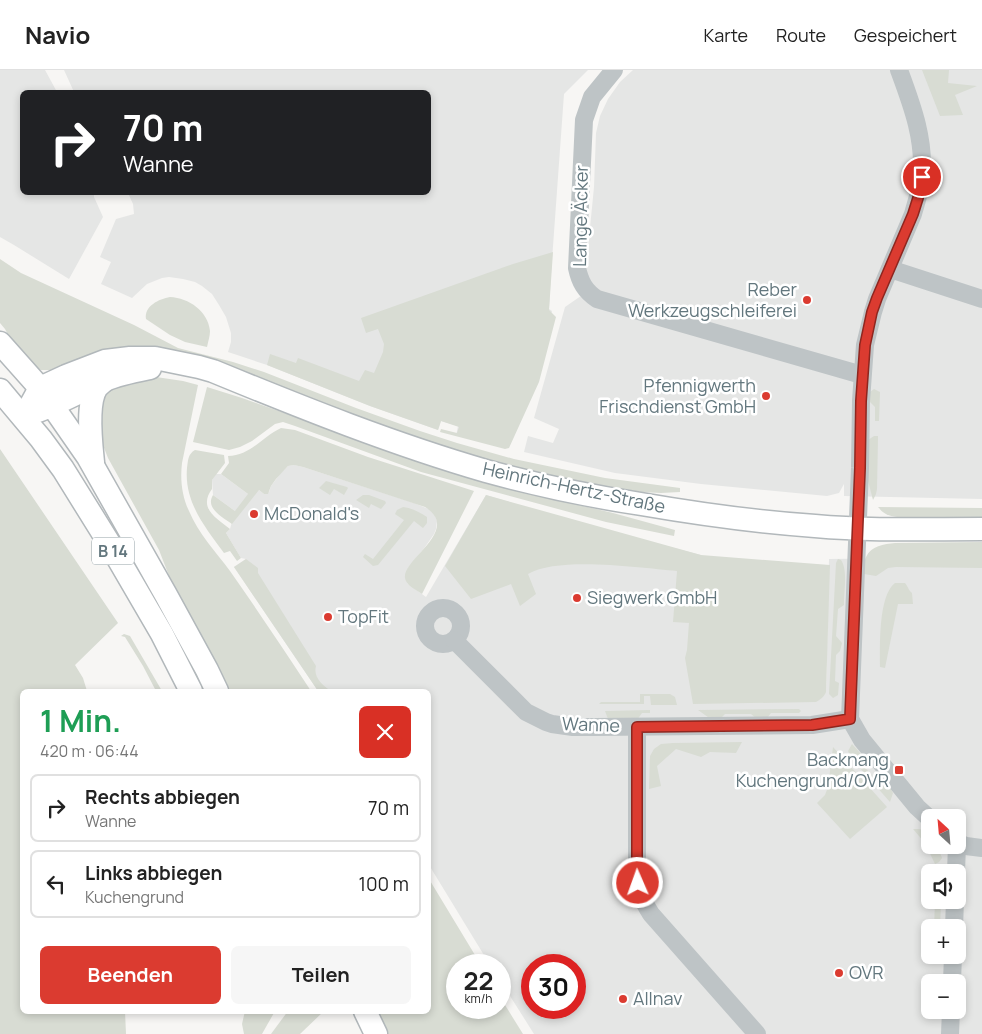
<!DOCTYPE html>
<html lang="de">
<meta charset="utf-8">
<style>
:root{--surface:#fff;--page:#f6f6f6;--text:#222;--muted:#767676;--line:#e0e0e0;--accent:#db3b30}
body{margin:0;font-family:Manrope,sans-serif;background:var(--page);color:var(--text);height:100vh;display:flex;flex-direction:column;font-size:19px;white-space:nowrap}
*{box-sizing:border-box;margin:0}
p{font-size:16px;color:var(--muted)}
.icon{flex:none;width:28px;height:28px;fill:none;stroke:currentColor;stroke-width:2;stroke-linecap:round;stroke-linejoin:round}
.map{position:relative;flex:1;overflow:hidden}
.panel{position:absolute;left:20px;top:619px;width:411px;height:325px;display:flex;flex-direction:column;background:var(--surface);border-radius:8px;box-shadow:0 2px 8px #0003}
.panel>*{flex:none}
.top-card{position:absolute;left:20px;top:20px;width:411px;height:105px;border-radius:8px;box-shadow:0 2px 8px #0003;background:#202124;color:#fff;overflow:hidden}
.needle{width:32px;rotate:334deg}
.tools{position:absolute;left:921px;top:739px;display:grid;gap:10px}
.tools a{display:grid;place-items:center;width:45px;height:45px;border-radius:8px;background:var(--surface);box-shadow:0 2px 8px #0003;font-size:25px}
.speed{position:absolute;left:446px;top:884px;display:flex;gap:10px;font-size:25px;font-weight:700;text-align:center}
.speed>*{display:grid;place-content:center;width:65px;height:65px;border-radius:50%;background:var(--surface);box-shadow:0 2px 8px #0003;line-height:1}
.speed small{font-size:12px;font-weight:400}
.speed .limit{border:8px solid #d22;background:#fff;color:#111}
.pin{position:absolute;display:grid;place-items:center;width:42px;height:42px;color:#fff;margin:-21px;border:2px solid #fff;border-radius:50%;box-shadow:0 1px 5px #0007}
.me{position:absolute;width:55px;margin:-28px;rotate:358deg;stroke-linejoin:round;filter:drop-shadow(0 0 4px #0008)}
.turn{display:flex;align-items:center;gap:18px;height:105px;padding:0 20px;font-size:22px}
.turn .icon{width:65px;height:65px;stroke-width:2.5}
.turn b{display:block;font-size:35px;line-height:42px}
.round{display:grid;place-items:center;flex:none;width:52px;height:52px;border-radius:8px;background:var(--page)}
.summary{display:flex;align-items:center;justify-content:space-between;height:85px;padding:0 20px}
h1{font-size:30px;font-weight:700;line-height:38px;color:#1e9e55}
.primary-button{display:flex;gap:10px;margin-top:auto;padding:10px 20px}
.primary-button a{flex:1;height:58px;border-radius:8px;background:var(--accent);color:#fff;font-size:20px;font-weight:700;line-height:58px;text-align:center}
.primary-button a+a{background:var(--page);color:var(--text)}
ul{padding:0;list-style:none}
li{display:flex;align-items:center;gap:15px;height:68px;margin:0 10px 8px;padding:0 10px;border:2px solid var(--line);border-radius:8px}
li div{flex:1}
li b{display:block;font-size:19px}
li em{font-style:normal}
header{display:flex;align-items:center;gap:30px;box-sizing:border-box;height:70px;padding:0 25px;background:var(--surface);border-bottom:1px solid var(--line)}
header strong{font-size:24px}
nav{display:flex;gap:28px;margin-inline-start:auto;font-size:18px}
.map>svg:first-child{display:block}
</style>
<header>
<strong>Navio</strong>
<nav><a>Karte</a><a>Route</a><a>Gespeichert</a></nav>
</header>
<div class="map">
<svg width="982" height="964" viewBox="0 0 982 964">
<rect width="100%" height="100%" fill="#f7f6f4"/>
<g fill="#e5e6e5" fill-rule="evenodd">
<path d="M 0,0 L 45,0 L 57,22 L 22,22 L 22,122 L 94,123 L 94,127 L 103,147 L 69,209 L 14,175 L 0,167 Z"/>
<path d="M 64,0 L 588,0 L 564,24 L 551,204 L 549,239 L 552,241 L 534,310 L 456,366 L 458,356 L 441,351 L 438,360 L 370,336 L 267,295 L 228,282 L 231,272 L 231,263 L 226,247 L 219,235 L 212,224 L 202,216 L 195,212 L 183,209 L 169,207 L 162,208 L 147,214 L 132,228 L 101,214 L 111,192 L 100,187 L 116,149 L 134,144 L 133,134 L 128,123 L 429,122 L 429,22 L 74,22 Z"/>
<path d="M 633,0 L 982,0 L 982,429 L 844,426 L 844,414 L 839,423 L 827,426 L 701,414 L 615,403 L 524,382 L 528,366 L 553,373 L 559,359 L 534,348 L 565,237 L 591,219 L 585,209 L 594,117 L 596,63 L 600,46 L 608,29 L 620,12 Z"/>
<path d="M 294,395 L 303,397 L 414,433 L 431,440 L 435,445 L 437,451 L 436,459 L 434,464 L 425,477 L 408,498 L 407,513 L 426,527 L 486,425 L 585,455 L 701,485 L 826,622 L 829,489 L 982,487 L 982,964 L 534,964 L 500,910 L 500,895 L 490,895 L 429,795 L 429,621 L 318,621 L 234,497 L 246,489 L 241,488 L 226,463 L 230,459 L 235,441 L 213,425 L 212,410 L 216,404 L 221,404 L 248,424 L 259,420 L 264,424 L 269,422 L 271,416 L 280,404 L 288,396 ZM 930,748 L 958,748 L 958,775 L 930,775 ZM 930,802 L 958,802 L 958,830 L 930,830 ZM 930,858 L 958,858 L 958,885 L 930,885 ZM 532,895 L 575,895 L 575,938 L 532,938 ZM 930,912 L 958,912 L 958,940 L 930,940 Z"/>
</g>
<g fill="#d8dcd3">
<path d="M 922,0 L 949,0 L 948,13 L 977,16 L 955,25 L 963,45 L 940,46 Z"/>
<path d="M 553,182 L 549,240 L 556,247 L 539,312 L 509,378 L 505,379 L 440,362 L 441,359 L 457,363 L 459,357 L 441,351 L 438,360 L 370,336 L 267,295 L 270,284 L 296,293 L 298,288 L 359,311 L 365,300 L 374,303 L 383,282 L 384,274 L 378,259 L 366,263 L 361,248 L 513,194 Z"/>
<path d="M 0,189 L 21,203 L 134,255 L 178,278 L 233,292 L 264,302 L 356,338 L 420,361 L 457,373 L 514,389 L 605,408 L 680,418 L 680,422 L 661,423 L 642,422 L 553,409 L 494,395 L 285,321 L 95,284 L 51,300 L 41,300 L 30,295 L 14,276 L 5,259 L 0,253 Z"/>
<path d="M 170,227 C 189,228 208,241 210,261 C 210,266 208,272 207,277 L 185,272 L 170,265 L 146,249 C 144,236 159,229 170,227 Z"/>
<path d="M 156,307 L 183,311 L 198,315 L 182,393 C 180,410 182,426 189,441 C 198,463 216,482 230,501 C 258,541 285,581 311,621 L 222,621 L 176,524 L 159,480 L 108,388 L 99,365 L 100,329 L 111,319 L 138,309 Z"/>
<path d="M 207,317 L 242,328 L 358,369 L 536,425 L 613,443 L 675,460 L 674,466 L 606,452 L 421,402 L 295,356 L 283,352 L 275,354 L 252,371 L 240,377 L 229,380 L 193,372 Z"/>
<path d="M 874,319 L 880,322 L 879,351 L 875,351 L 875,337 L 870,332 L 870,322 Z"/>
<path d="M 281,358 L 295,360 L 368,387 L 474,421 L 422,524 C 417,520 406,516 405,508 C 402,489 462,460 425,437 L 303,397 L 294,395 L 288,396 L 276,409 L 271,416 L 268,424 L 264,424 L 259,420 L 232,454 C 222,447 205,438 213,425 L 235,441 L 248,424 L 221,404 L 229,393 L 228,386 C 250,386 262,367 281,358 Z"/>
<path d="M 874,366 L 878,366 L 878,369 L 877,419 L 876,424 L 873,430 L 868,411 L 868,370 Z"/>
<path d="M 0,379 L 118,553 L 75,595 L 83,608 L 87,621 L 22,621 L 22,941 L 125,941 L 126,964 L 0,964 Z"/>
<path d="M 195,380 L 224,385 L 225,393 L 212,410 L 212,419 C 198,438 216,448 230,459 L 226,463 L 241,488 L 237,491 L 230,481 L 224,483 C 205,457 184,432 187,398 C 188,390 188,384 195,380 Z"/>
<path d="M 326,411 L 347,417 L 348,418 L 344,425 L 334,419 L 330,425 L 319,418 Z"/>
<path d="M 363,425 L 369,425 L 385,431 L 386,433 L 381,439 L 371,434 L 369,438 L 356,430 Z"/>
<path d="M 486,425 L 701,485 L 830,495 L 826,622 C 824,627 821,629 816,632 L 693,634 L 685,588 L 687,580 L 689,553 L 673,552 L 677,501 C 640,498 559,486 528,504 L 536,524 L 520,536 L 511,514 L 471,529 L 445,496 Z"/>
<path d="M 403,437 C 411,438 420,442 427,447 L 427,453 L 423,458 L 414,451 L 378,495 L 373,496 L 363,487 L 365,484 L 373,489 L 404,450 L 395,444 L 397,440 Z"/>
<path d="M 878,437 L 982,438 L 982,448 L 897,447 C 888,446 884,444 878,437 Z"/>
<path d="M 982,472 L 982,498 L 896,497 L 888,498 L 876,506 L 864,504 C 864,499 864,491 866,487 C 871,476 884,474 895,473 Z"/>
<path d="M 246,489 L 258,498 L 258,503 L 316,596 C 313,607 322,615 331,621 L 318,621 L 234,497 Z"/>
<path d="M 838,489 L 841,490 C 848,500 844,522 844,535 L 838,539 L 836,566 L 842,573 L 840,581 L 836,585 L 835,611 L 839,613 L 838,625 L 833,628 L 829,624 L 836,493 Z"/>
<path d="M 895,513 L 905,513 C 908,516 908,520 912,523 L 913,534 L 898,534 L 885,598 L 880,597 C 880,577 878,526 895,513 Z"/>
<path d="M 124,564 L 130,566 L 162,621 L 156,621 L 143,596 L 125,567 L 121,566 Z"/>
<path d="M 640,624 L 670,624 L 675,627 L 677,635 L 651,635 L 650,626 L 644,626 L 644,634 L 599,634 L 601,632 L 640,632 Z"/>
<path d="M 799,639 L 801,641 L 799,643 L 771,643 L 767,648 L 757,649 L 751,644 L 725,644 L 720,649 L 712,650 L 698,640 Z"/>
<path d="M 650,640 L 650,643 L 642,643 L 637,650 L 608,649 L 605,641 Z"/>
<path d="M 742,672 L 736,683 L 710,682 L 701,687 L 676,679 L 657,696 L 661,716 L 649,719 L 650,686 L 654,679 L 661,674 L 673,673 Z"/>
<path d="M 852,674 L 861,684 L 858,690 L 879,713 L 887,711 L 893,723 L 890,732 L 852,689 L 848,681 Z"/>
<path d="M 833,677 L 887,737 L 850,769 L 817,733 L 825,725 L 828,717 Z"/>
<path d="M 913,759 C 920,759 925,759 930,763 L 930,775 L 937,775 L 942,788 L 939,792 L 935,794 L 925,773 Z"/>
<path d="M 429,809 L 481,895 L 458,895 L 458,938 L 500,938 L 500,927 L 523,964 L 388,964 L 376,941 L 429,941 Z"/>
<path d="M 935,830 L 947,830 L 941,834 L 940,857 L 934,858 Z"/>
<path d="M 245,941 L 275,941 L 262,964 L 244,964 L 242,954 Z"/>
<path d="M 288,941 L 324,941 L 300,964 L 271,964 Z"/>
</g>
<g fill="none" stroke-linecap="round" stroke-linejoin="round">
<defs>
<g id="major">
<path d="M 0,273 L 40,318 L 88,387 L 166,525 L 207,600 L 217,621"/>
<path d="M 0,320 L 41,369 L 63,399 L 109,473 L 162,564 L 191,621"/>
<path d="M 38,341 C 61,332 83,320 105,310 C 119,304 135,301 150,298"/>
<path d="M 24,347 L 40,318 L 66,306 L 105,291 L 130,288 L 155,288 L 199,297 L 213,301 C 303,338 393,374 486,401 C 537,415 589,426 641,434 C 699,444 757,452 815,456 C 870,461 926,459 982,459"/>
<path d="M 93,392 C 91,373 86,333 97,317 C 100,314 103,312 106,309"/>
<path d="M 365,941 L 376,964"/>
</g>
</defs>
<use href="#major" stroke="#b2b8bb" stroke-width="25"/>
<g stroke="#bec4c6" stroke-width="18">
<path d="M 614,0 L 592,27 L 584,50 L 577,198 C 580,212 585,221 597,229 L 862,305"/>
<path d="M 899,0 C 912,35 926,72 921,110 C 920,122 916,133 913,144 L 877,229 L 873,242 L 865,275 L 861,331 L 860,398 L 850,649 L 862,670 L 917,737 L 930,749"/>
<path d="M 890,199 L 982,229"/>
<circle cx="443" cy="556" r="18"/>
<path d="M 454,570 L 526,642 L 546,652 L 552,654 L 573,657 L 595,657 L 812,655 L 850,649"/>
<path d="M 637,657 L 637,802 C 639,821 641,828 651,844 L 757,964"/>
<path d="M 958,773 L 966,776 L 982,778"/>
<path d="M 956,802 L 957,775"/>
<path d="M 954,858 L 955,830"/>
<path d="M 952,912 L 953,885"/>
<path d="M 950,964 L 951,940"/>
</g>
<use href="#major" stroke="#fff" stroke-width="22"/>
</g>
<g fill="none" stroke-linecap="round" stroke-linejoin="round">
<defs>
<path id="route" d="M 638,813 L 637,802 L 637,657 L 812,655 L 850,649 L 860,398 L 861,331 L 865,275 L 872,242 L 877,228 L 913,144 L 918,128 L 922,107"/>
</defs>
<use href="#route" stroke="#8e261f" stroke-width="12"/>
<use href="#route" stroke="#db3b30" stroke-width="9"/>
</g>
<g fill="#db3b30" stroke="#fff" stroke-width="2">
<circle cx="807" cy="230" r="5"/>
<circle cx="766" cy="326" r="5"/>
<circle cx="254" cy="444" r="5"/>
<circle cx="577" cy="528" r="5"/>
<circle cx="328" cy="547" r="5"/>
<rect x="894" y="695" width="10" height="10" rx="2.5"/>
<circle cx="839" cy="903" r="5"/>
<circle cx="623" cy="929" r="5"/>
</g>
<g text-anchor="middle" stroke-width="5" stroke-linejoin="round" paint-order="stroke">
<rect fill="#fff" stroke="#92a0a5" stroke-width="1" x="92" y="467.5" width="42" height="27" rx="4"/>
<g font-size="16" font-weight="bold" fill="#63777e">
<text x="113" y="487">B 14</text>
</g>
<g font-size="18" fill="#63777e" stroke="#fff">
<text transform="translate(581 146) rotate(-89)" y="6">Lange Äcker</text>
<text transform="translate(574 418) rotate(12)" y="6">Heinrich-Hertz-Straße</text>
<text transform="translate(591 655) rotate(2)" y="6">Wanne</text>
</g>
<g font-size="18" fill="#63777e" stroke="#fff" text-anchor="start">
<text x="797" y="226" text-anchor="end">Reber<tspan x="797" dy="21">Werkzeugschleiferei</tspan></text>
<text x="756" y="322" text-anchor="end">Pfennigwerth<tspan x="756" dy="21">Frischdienst GmbH</tspan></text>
<text x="264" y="450">McDonald's</text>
<text x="587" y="534">Siegwerk GmbH</text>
<text x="338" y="553">TopFit</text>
<text x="889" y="696" text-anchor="end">Backnang<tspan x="889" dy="21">Kuchengrund/OVR</tspan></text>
<text x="849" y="909">OVR</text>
<text x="633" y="935">Allnav</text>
</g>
</g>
</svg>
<div class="tools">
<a><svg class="needle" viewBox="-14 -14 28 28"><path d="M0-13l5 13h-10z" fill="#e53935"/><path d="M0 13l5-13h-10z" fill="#767676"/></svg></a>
<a><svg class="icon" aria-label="sound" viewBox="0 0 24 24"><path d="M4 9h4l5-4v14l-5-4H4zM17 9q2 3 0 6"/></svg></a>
<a>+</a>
<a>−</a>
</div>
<div class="speed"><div>22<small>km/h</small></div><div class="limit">30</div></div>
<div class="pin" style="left:922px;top:107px;background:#d93025"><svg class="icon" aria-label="arrive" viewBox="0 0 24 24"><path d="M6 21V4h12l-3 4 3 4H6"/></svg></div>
<svg class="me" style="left:638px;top:813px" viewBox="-20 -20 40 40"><circle r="17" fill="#db3b30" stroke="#fff" stroke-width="3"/><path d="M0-11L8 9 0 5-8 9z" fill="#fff"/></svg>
<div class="top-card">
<div class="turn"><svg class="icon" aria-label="right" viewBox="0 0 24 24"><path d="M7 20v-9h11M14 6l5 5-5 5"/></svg><div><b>70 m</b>Wanne</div></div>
</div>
<section class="panel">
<div class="summary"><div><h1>1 Min.</h1><p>420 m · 06:44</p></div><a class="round" style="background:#d93025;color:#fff"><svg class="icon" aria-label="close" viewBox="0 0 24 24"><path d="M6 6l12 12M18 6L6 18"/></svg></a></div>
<ul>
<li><svg class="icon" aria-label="right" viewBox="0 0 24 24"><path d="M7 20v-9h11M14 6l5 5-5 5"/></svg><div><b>Rechts abbiegen</b><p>Wanne</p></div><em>70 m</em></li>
<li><svg class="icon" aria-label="left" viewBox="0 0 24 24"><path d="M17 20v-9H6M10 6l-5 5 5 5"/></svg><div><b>Links abbiegen</b><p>Kuchengrund</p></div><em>100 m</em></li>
</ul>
<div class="primary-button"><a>Beenden</a><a>Teilen</a></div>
</section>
</div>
